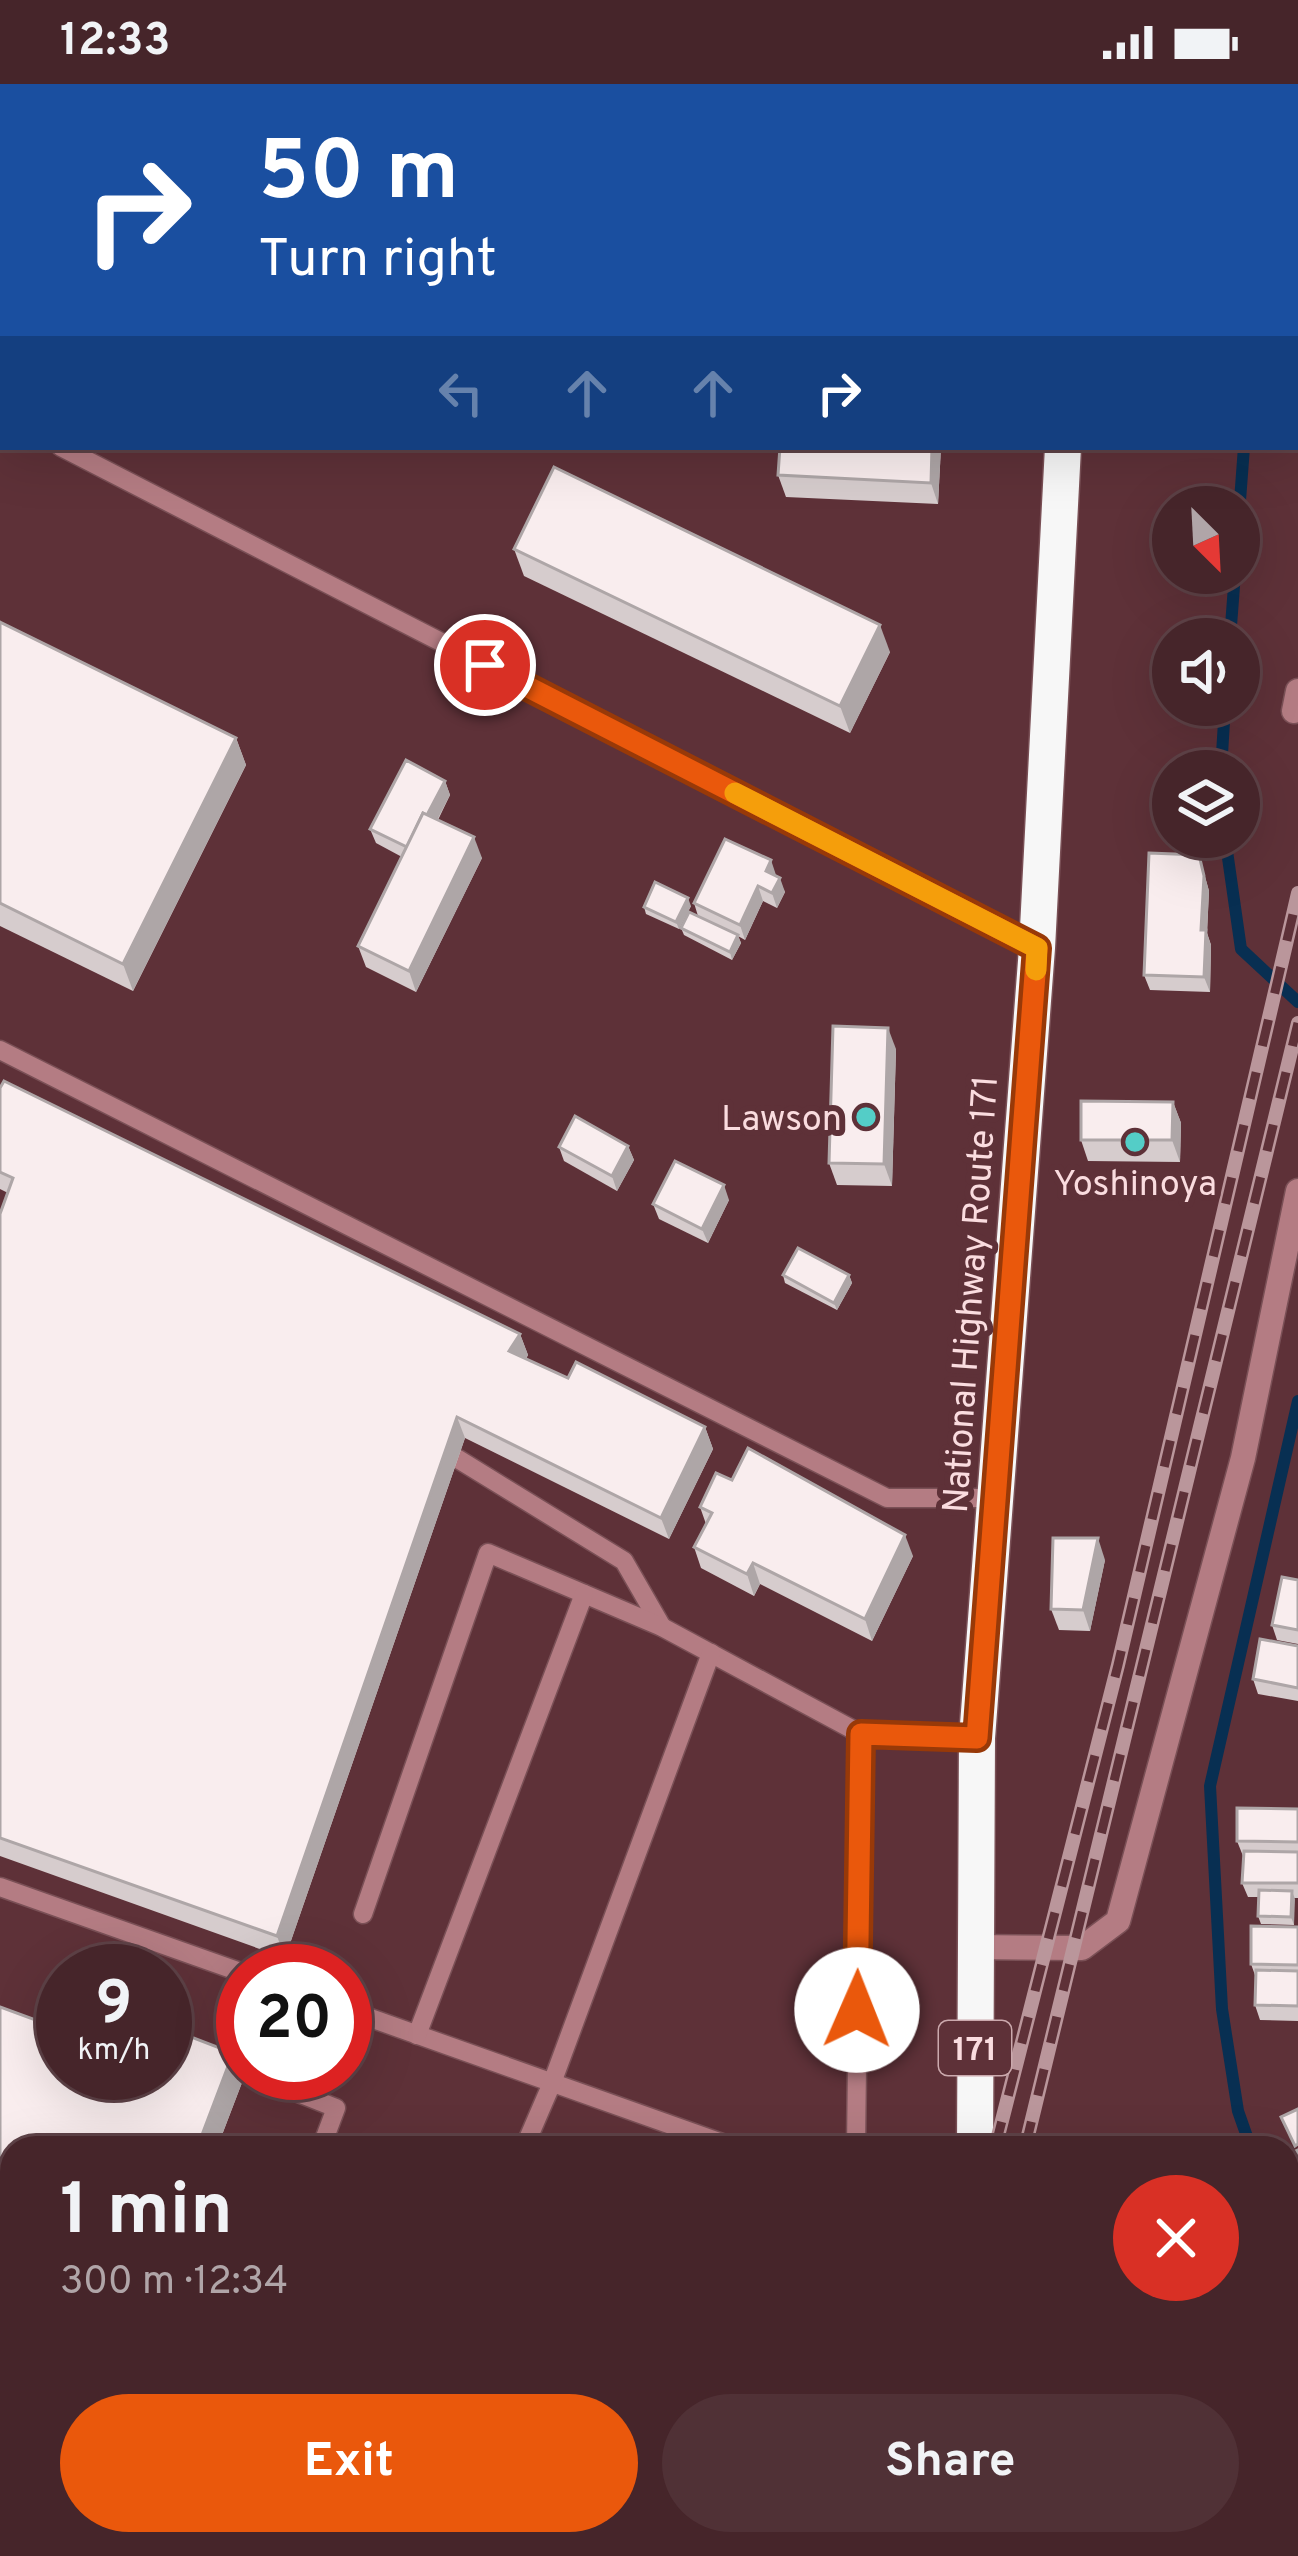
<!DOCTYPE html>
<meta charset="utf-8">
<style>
:root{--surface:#46252a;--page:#503136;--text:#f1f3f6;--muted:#b0a5a8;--line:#5e4247;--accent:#ea580c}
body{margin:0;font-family:Overpass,sans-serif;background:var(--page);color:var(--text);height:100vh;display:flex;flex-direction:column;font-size:45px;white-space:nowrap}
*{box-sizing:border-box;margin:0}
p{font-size:39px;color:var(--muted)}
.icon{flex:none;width:66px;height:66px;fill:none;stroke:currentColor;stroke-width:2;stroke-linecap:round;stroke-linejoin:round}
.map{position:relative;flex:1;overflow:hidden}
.sheet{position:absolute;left:0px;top:2052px;width:1299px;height:420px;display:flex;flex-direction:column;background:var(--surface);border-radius:36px 36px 0 0;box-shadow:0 12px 48px #0002,0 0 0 3px var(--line)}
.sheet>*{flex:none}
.hud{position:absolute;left:0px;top:0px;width:1299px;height:366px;box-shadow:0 12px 48px #0002,0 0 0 3px var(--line);background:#1a4fa0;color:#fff;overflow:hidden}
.needle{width:78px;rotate:156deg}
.fabs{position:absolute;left:1152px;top:402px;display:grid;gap:24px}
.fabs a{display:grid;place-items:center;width:108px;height:108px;border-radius:50%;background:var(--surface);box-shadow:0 12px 48px #0002,0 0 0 3px var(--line);font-size:60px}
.speed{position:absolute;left:36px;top:1860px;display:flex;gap:24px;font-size:60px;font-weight:700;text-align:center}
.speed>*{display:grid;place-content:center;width:156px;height:156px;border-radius:50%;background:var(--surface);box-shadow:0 12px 48px #0002,0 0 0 3px var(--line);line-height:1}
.speed small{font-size:30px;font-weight:400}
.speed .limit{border:18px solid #d22;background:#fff;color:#111}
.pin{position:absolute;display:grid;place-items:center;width:102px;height:102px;color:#fff;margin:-51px;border:6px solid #fff;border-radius:50%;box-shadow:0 3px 12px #0007}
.me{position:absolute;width:132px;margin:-66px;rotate:1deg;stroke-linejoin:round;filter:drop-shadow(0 0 9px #0008)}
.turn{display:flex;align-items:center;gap:42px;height:252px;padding:0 60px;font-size:54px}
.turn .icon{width:156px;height:156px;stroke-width:2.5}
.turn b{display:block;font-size:84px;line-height:102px}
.lanes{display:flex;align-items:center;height:114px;padding:0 60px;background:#0003;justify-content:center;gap:60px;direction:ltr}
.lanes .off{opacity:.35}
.round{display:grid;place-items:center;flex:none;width:126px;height:126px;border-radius:63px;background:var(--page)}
.head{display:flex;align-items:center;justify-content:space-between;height:204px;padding:0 60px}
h1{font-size:72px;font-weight:700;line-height:90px}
.action{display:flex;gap:24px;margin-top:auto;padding:24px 60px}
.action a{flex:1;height:138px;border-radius:72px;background:var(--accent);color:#fff;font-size:48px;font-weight:700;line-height:138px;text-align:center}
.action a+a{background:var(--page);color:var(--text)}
.status{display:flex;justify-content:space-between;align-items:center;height:84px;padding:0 60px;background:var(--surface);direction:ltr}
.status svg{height:33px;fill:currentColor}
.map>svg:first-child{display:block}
</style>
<div class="status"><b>12:33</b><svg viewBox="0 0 49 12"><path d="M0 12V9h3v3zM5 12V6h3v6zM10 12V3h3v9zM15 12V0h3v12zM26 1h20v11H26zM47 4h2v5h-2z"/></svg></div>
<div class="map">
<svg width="1298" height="2472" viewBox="0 0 1298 2472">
<rect width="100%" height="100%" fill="#5e3138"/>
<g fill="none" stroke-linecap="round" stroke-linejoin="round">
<g stroke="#082f52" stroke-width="12">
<path d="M 1296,69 L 1298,58"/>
<path d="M 1239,430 L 1244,363"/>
<path d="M 1230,555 L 1235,489"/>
<path d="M 1221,687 L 1225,621"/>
<path d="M 1225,753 L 1241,865 L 1298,918"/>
<path d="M 1251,2064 L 1238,2027 L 1222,1925 L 1210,1702 L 1298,1317"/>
<path d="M 1287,2149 L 1298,2169"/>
</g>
<defs>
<g id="lane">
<path d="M 0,332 L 3,333"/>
<path d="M 61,363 L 1037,864"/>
<path d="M 0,966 L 887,1414 L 996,1414"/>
<path d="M 458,1375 L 624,1477 L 662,1543"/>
<path d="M 0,1803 L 243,1889"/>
<path d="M 363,1830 L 488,1469 L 662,1543 L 861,1650"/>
<path d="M 345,1925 L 736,2064"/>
<path d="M 417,1951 L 584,1510"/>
<path d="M 248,1989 L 336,2024 L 321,2064"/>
<path d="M 524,2064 L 552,1999 L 711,1569"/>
<path d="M 856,2064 L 861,1650 L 977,1654"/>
<path d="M 170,2472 L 174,2460"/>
<path d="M 828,2472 L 831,2460"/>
</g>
<g id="street">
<path d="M 381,3 L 382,0"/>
<path d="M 608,3 L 608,0"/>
<path d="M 1294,627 L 1298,607"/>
<path d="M 975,1863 L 1082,1864 L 1118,1837 L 1243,1374 L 1298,1107"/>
<path d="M 1287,2403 L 1298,2424"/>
<path d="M 1162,2472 L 1163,2460"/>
</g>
<g id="highway">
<path d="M 1077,3 L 1077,0"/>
<path d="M 975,2064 L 977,1654 L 1037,864 L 1063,363"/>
<path d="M 964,2472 L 965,2460"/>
</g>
</defs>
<use href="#lane" stroke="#7a5056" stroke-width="21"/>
<use href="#street" stroke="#7a5056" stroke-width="27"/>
<use href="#highway" stroke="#7a5056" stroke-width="39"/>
<use href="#lane" stroke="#b47c83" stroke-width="18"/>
<use href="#street" stroke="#b47c83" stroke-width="24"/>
<use href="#highway" stroke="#f7f7f7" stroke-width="36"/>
<defs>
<g id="rail">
<path d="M 995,2064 L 1118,1581 L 1298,809"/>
<path d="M 1025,2064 L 1298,939"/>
<path d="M 889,2472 L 892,2460"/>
<path d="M 918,2472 L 921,2460"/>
</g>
</defs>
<use href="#rail" stroke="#ba969b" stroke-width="14"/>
<use href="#rail" stroke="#5e3138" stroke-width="9" stroke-dasharray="27" stroke-linecap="butt"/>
</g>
<g fill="#d6cccd">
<path d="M 0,0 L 3,3 L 3,68 L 0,66 Z"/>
<path d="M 941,363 L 938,420 L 786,413 L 778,391 Z"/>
<path d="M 514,465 L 890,568 L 850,649 L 524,492 Z"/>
<path d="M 0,538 L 236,654 L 246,681 L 133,907 L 0,842 Z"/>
<path d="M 445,697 L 450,711 L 438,736 L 482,774 L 416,908 L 366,883 L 358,862 L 402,773 L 376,759 L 370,745 Z"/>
<path d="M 1199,771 L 1209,807 L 1207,849 L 1211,861 L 1210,908 L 1150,906 L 1144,891 Z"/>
<path d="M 776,792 L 785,808 L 777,824 L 763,817 L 745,856 L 738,852 L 741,859 L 732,876 L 684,851 L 681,844 L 698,832 L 694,819 Z"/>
<path d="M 691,822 L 679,845 L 646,830 L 644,823 Z"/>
<path d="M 896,965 L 892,1102 L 837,1101 L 829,1079 Z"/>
<path d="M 0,1004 L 520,1250 L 528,1271 L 526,1275 L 568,1294 L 705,1343 L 713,1365 L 669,1455 L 465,1354 L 285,1874 L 0,1772 L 0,1130 L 8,1109 L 0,1105 Z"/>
<path d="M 1173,1018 L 1181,1039 L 1180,1078 L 1088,1077 L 1081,1056 Z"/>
<path d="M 628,1062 L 634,1076 L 617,1107 L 564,1077 L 559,1063 Z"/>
<path d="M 729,1116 L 708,1159 L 659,1135 L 653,1120 Z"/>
<path d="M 783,1191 L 849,1191 L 852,1199 L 837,1226 L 785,1199 Z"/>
<path d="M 700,1423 L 913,1472 L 872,1557 L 760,1500 L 754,1512 L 701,1484 L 694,1463 L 706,1440 Z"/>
<path d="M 1105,1476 L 1090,1547 L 1059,1546 L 1051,1525 Z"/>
<path d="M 1298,1496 L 1298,1560 L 1277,1556 L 1272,1541 Z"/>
<path d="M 1298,1562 L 1298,1617 L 1258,1610 L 1253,1595 Z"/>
<path d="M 1298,1725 L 1298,1814 L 1294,1814 L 1294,1841 L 1261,1840 L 1258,1832 L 1258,1813 L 1248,1813 L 1242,1799 L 1243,1772 L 1237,1757 Z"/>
<path d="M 1298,1843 L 1298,1937 L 1260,1936 L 1255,1921 L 1256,1894 L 1251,1880 Z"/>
<path d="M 0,1923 L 63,1989 L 243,1996 L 217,2064 L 12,2064 L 12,2460 L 69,2460 L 65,2472 L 26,2472 L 0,2463 Z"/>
<path d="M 1287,2193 L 1298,2213 L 1298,2242 L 1287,2247 Z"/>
<path d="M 1298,2246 L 1298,2329 L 1287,2301 L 1287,2251 Z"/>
<path d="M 430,2460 L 781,2460 L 777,2472 L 437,2472 L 434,2471 Z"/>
</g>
<g fill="#aea6a7">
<path d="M 932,363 L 941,363 L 938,420 L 931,399 Z"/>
<path d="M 880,541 L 890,568 L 850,649 L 840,622 Z"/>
<path d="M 236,654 L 246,681 L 133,907 L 123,880 Z"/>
<path d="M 445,697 L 450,711 L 415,779 L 410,765 Z"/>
<path d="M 474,753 L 482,774 L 416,908 L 409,887 Z"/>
<path d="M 1199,771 L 1209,807 L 1207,849 L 1211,861 L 1210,908 L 1204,893 Z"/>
<path d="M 771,776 L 776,791 L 766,787 Z"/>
<path d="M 780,794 L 785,808 L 777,824 L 772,809 Z"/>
<path d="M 758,802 L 763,817 L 745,856 L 740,841 Z"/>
<path d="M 688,814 L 691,822 L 679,845 L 676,838 Z"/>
<path d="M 738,851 L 741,859 L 732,876 L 730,868 Z"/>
<path d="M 888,944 L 896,965 L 892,1102 L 884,1080 Z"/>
<path d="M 1173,1018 L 1181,1039 L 1180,1078 L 1172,1056 Z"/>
<path d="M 628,1062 L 634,1076 L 617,1107 L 612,1092 Z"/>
<path d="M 724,1101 L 729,1116 L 708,1159 L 702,1145 Z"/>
<path d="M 849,1191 L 852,1199 L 837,1226 L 834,1219 Z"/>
<path d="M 520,1250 L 528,1271 L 516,1288 L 509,1267 Z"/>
<path d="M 457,1333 L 465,1354 L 285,1874 L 277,1852 Z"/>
<path d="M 705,1343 L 713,1365 L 669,1455 L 661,1434 Z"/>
<path d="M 905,1451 L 913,1472 L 872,1557 L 865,1535 Z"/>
<path d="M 1098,1454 L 1105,1476 L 1090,1547 L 1083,1526 Z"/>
<path d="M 753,1479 L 760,1500 L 754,1512 L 747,1490 Z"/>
<path d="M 1292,1807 L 1295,1815 L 1294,1841 L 1291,1833 Z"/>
<path d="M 233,1969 L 243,1996 L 217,2064 L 197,2064 Z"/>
<path d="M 51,2460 L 69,2460 L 65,2472 L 56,2472 Z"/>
<path d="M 762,2460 L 781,2460 L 777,2472 L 757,2472 Z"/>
</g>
<g fill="#f9edee" stroke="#aea6a7" stroke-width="3">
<path d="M 0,0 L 17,0 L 23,3 L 3,3 L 3,51 L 0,49 Z"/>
<path d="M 780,363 L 932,363 L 931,399 L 778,391 Z"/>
<path d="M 554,383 L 880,541 L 840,622 L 514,465 Z"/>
<path d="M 0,538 L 236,654 L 123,880 L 0,819 Z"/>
<path d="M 406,676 L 445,697 L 427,731 L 423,729 L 407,763 L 370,745 Z"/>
<path d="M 423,729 L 474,753 L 409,887 L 358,862 Z"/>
<path d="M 725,755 L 771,776 L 766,787 L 780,794 L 772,809 L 758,802 L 740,841 L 694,819 Z"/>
<path d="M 1149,769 L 1199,771 L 1204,792 L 1201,846 L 1206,846 L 1204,893 L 1144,891 Z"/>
<path d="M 655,798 L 688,814 L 676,838 L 644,823 Z"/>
<path d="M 689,828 L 738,851 L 730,868 L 681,844 Z"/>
<path d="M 833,942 L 888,944 L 884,1080 L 829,1079 Z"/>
<path d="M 4,997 L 520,1250 L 509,1267 L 568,1294 L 576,1278 L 705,1343 L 661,1434 L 457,1333 L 277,1852 L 0,1754 L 0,1130 L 13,1094 L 0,1088 L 0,1004 Z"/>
<path d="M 1081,1017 L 1173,1018 L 1172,1056 L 1081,1056 Z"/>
<path d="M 575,1032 L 628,1062 L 612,1092 L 559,1063 Z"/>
<path d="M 675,1077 L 724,1101 L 702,1145 L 653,1120 Z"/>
<path d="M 798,1164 L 849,1191 L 834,1219 L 783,1191 Z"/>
<path d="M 748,1364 L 905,1451 L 865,1535 L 753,1479 L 747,1490 L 694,1463 L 712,1429 L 700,1423 L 716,1389 L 732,1396 Z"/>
<path d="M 1053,1454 L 1098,1454 L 1083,1526 L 1051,1525 Z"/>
<path d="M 1282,1493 L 1298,1496 L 1298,1546 L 1272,1541 Z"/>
<path d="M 1260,1555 L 1298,1562 L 1298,1604 L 1253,1595 Z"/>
<path d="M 1237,1724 L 1298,1725 L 1298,1758 L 1237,1757 Z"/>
<path d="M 1244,1767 L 1298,1768 L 1298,1799 L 1242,1799 Z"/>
<path d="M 1259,1806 L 1292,1807 L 1291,1833 L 1258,1832 Z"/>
<path d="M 1251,1842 L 1298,1843 L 1298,1881 L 1251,1880 Z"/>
<path d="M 1256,1886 L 1298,1887 L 1298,1922 L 1255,1921 Z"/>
<path d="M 0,1923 L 63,1946 L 63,1989 L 165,1989 L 165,1943 L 233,1969 L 197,2064 L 12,2064 L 12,2444 L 0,2439 Z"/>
<path d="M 1298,2025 L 1298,2060 L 1295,2062 L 1281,2033 Z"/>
<path d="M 1298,2066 L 1298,2105 L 1287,2082 L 1287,2071 Z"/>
<path d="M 1288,2192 L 1298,2213 L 1298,2225 L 1287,2230 Z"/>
<path d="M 1298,2246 L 1298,2289 L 1287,2294 L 1287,2251 Z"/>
<path d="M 1298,2297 L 1298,2327 L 1287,2304 L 1287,2302 Z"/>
<path d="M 472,2460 L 762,2460 L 757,2472 L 508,2472 Z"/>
<path d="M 1069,2460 L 1124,2462 L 1124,2472 L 1069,2472 Z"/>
</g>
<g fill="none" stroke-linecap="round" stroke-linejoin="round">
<defs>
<path id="route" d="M 485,581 L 1037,864 L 977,1654 L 861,1650 L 857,1926"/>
</defs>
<use href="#route" stroke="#983908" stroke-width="30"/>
<use href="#route" stroke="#ea580c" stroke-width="21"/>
<path stroke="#f59e0b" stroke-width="21" d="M 735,709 L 1037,864 L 1036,886"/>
</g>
<g fill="#54cdc7" stroke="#5e3138" stroke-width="4.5">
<circle cx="866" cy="1033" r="12"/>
<circle cx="1135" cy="1058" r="12"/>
</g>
<g text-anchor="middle" stroke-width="12" stroke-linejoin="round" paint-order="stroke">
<rect fill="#5e3138" stroke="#cba9ad" stroke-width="3" x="939" y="1937" width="72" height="54" rx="9"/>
<g font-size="33" font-weight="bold" fill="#fadcdf">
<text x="975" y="1976">171</text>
</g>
<g font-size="36" fill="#fadcdf" stroke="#5e3138" text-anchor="end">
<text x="842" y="1046">Lawson</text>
<text x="1135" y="1111" text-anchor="middle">Yoshinoya</text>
</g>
<g font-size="36" fill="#fadcdf" stroke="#5e3138">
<text transform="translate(969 1210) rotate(-86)" y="13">National Highway Route 171</text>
</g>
</g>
</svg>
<div class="fabs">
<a><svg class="needle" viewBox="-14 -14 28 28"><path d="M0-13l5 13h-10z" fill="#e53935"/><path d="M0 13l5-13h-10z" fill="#b0a5a8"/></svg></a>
<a><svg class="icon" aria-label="sound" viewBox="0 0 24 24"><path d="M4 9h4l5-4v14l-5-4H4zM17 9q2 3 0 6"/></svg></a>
<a><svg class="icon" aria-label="layers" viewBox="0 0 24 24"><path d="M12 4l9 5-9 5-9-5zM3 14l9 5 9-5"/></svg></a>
</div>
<div class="speed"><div>9<small>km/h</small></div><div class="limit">20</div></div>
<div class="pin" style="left:485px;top:581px;background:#d93025"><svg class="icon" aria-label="arrive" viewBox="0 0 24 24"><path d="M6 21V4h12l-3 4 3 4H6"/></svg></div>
<svg class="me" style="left:857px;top:1926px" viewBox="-20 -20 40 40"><circle r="19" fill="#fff"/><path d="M0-13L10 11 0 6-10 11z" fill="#ea580c"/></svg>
<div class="hud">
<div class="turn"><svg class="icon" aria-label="right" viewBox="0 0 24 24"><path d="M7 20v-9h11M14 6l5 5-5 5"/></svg><div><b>50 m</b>Turn right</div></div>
<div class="lanes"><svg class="icon off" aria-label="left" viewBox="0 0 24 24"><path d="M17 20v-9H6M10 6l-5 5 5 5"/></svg><svg class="icon off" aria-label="ahead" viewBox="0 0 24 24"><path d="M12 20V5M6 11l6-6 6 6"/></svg><svg class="icon off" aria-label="ahead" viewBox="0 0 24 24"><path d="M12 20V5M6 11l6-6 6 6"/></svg><svg class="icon" aria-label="right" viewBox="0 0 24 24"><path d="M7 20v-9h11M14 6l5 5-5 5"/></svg></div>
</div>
<section class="sheet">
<div class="head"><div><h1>1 min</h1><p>300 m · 12:34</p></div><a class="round" style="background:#d93025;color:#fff"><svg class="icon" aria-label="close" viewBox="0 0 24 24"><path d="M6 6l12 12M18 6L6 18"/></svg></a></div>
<div class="action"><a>Exit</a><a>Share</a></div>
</section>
</div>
